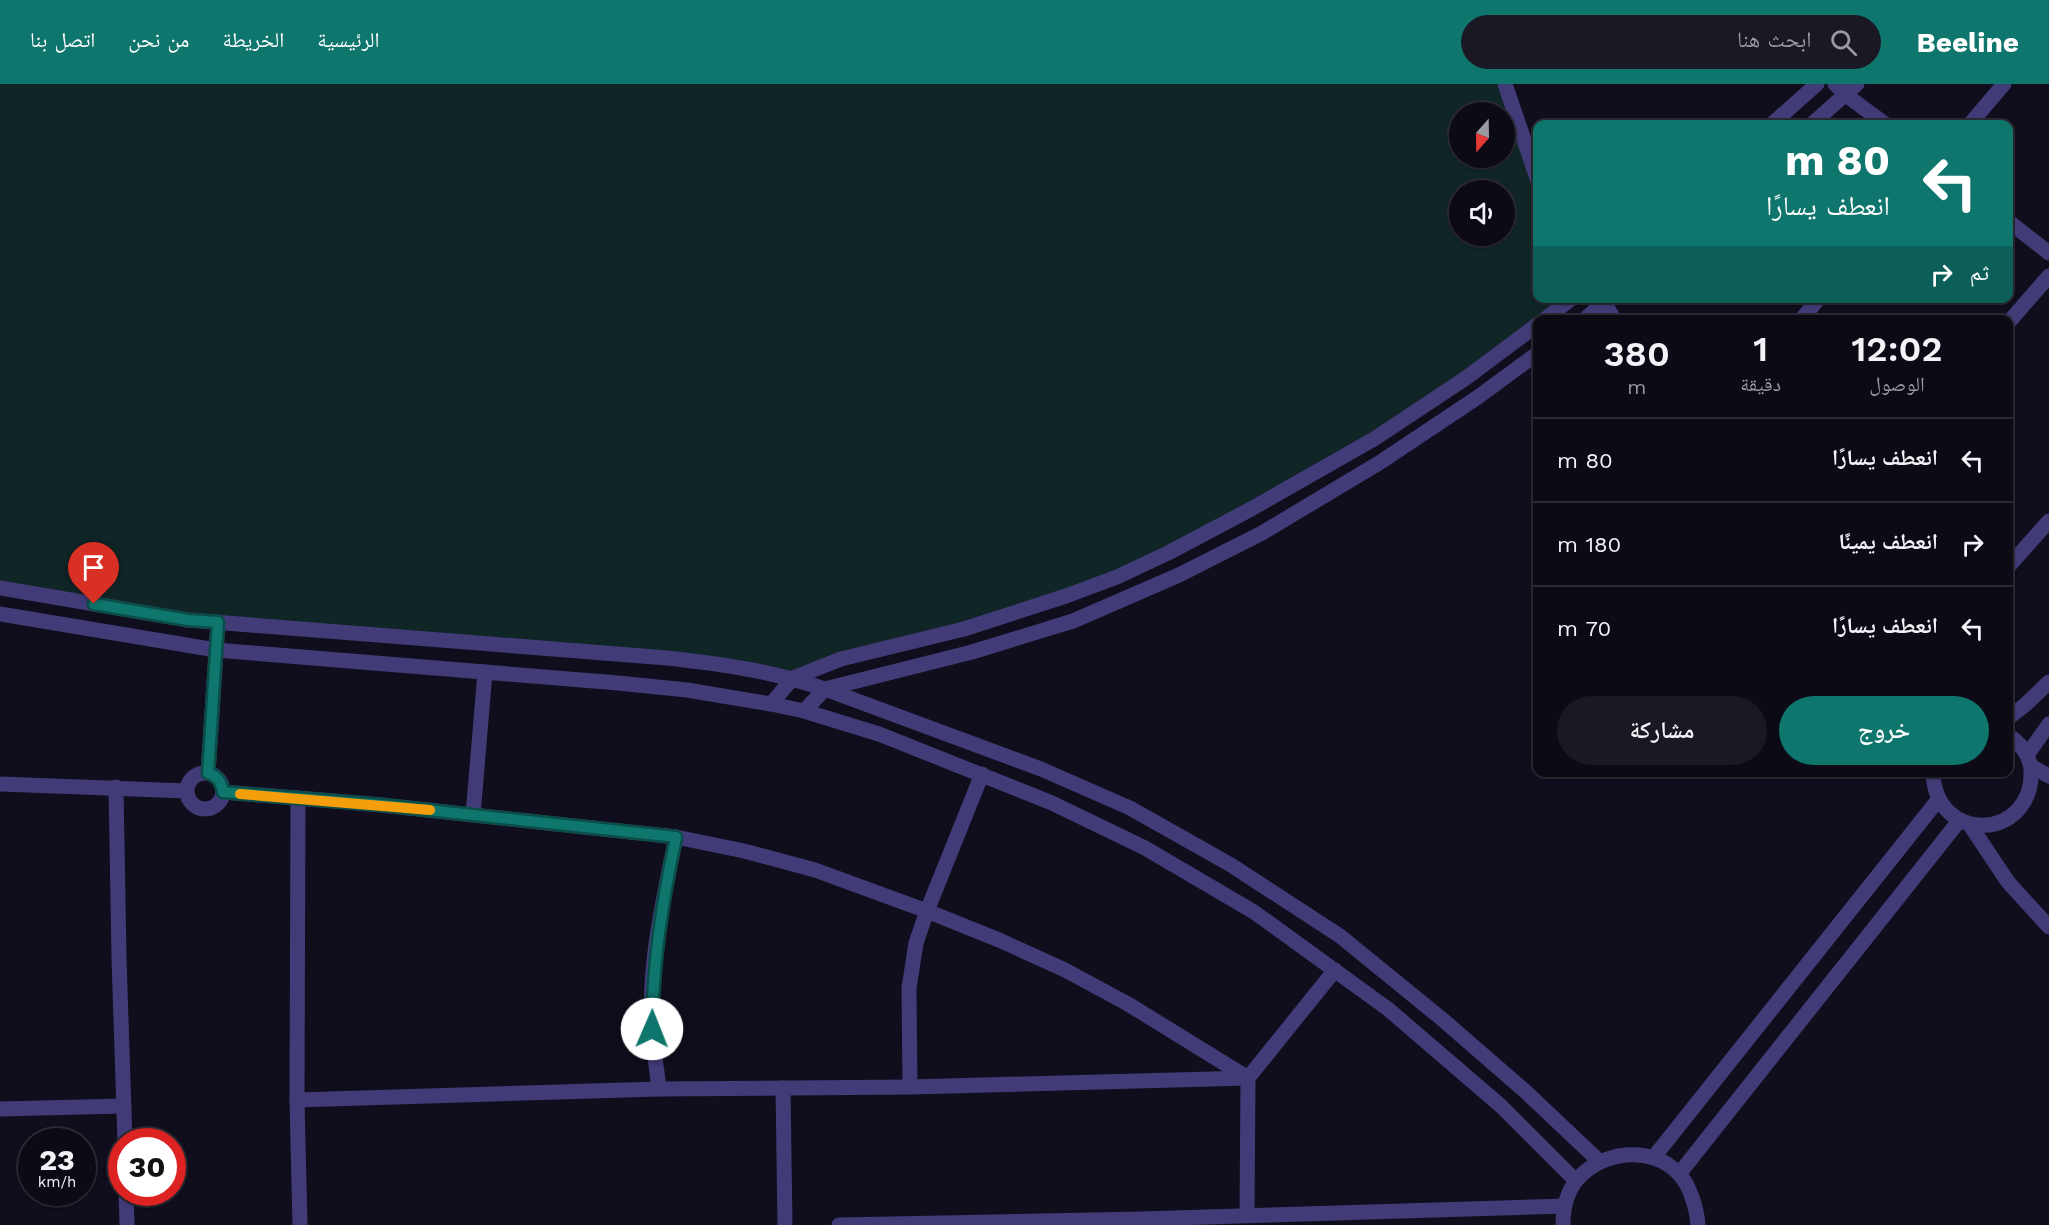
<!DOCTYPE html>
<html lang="ar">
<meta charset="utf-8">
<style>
:root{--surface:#0c0a15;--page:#1a1822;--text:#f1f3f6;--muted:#9a9aa0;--line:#2c2b34;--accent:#0f766e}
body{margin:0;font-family:"Work Sans","Noto Naskh Arabic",sans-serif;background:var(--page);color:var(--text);direction:rtl;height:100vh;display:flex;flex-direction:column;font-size:22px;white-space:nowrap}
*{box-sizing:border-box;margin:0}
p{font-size:20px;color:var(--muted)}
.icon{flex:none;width:33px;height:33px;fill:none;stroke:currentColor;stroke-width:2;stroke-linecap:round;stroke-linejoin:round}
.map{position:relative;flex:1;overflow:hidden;direction:ltr}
.panel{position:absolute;left:1533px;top:231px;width:480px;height:462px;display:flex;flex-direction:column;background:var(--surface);border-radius:12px;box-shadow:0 2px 4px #0004,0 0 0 2px var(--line);direction:rtl}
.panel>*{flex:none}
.top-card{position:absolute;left:1533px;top:36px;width:480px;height:183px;border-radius:12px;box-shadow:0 2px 4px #0004,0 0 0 2px var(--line);direction:rtl;background:#0f766e;color:#fff;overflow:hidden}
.needle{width:39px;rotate:200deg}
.controls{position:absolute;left:1449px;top:18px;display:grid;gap:12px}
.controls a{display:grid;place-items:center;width:66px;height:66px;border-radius:50%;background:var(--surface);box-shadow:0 2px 4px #0004,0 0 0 2px var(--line);font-size:30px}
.speed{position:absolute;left:18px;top:1044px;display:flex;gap:12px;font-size:30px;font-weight:700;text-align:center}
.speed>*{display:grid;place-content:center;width:78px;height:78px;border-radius:50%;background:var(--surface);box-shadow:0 2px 4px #0004,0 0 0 2px var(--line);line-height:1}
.speed small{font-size:15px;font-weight:400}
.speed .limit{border:9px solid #d22;background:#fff;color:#111}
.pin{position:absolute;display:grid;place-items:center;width:51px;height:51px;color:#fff;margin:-62px -26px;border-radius:50% 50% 50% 0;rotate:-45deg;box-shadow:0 0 6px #0007}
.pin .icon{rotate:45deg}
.me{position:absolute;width:66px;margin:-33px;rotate:1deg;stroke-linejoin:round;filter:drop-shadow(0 0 4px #0008)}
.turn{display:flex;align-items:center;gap:21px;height:126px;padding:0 24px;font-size:27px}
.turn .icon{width:78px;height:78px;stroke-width:2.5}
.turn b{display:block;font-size:42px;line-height:51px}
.then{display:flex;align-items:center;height:57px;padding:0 24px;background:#0003;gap:12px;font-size:22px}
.eta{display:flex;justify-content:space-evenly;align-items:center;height:102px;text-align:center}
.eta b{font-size:36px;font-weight:600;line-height:42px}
.primary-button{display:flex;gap:12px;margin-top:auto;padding:12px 24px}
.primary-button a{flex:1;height:69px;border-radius:36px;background:var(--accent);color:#fff;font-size:24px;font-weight:600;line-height:69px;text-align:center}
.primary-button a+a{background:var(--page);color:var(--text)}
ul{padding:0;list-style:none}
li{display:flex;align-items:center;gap:18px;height:84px;padding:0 24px;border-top:2px solid var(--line)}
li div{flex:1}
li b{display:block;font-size:22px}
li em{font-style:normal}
header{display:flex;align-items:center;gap:36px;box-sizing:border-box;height:84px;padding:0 30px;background:var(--accent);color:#fff}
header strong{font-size:28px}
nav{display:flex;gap:33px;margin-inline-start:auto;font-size:21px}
.search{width:420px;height:54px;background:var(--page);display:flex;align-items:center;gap:15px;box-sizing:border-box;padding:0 21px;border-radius:33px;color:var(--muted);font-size:22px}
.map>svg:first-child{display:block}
</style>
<header>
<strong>Beeline</strong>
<div class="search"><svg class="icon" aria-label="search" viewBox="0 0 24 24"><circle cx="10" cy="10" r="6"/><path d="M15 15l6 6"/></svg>ابحث هنا</div>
<nav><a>الرئيسية</a><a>الخريطة</a><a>من نحن</a><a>اتصل بنا</a></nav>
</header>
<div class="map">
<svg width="2049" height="1141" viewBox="0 0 2049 1141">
<rect width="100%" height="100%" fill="#100d1c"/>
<path fill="#102526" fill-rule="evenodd" d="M 0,0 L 1506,0 L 1537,95 L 1538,214 L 1572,215 L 1466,294 L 1117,493 L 793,594 L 736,582 L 218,538 L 0,504 ZM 1460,28 L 1504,28 L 1504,74 L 1460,74 ZM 1460,106 L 1504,106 L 1504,152 L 1460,152 Z"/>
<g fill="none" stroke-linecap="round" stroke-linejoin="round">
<g stroke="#413b78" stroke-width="15">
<path d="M 1505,0 L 1538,97"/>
<path d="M 1835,0 L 1846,11 L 1885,40"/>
<path d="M 1772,40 L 1817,0"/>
<path d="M 1812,40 L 1857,0"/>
<path d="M 1970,40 L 2004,0"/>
<path d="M 2008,137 L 2049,169"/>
<path d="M 1601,214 L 1615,236"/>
<path d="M 1544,236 L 1572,214"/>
<path d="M 1584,236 L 1609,214"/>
<path d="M 1801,236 L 1819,214"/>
<path d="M 2008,239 L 2049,192"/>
<path d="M 2008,483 L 2049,437"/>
<path d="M 0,504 L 188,536 L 667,574 C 722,580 772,587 825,605 L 1041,685 L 1130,724 L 1231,781 L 1340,852 L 1442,935 L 1525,1007 L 1599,1077"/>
<path d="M 0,530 L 216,566 L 618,599 L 687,606 L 771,620 L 804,627 L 879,650 L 1052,719 L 1145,764 L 1254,828 L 1388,925 L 1501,1022 L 1576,1097"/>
<path d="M 771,620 L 793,594 L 841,575 L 964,545 L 1066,512 L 1117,493 L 1168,469 L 1251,425 L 1374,355 L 1466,294 L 1538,240"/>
<path d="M 804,627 L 825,605 L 972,568 L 1073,537 L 1179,491 L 1262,449 L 1379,379 L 1478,313 L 1538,269"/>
<path d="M 2008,634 L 2025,621 L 2049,598"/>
<path d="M 2027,671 L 2049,640"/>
<path d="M 2031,682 L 2049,692"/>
<path d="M 1933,688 C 1935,762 2035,757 2031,685 C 2030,673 2020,657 2008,652"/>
<path d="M 208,689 L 218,538"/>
<circle cx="205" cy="707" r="18"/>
<path d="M 0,700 L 187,707"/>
<path d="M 116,703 L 119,874 L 125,1058"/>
<path d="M 223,708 L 382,721 L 676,753 L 744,767 L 815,786 L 927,827 L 999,856 L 1065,886 L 1128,920 L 1248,994"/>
<path d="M 298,714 L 297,1016 L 300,1141"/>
<path d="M 473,731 L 485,588"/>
<path d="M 1970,741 L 2008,798 L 2049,843"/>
<path d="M 910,1003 L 909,904 L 916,859 L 927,827 L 982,690"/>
<path d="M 783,1004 L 785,1141"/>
<path d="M 659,1005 C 657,985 653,965 652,945 C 648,881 663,816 676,753"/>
<path d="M 297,1016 L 659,1005 L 910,1003 L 1248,994"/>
<path d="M 0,1025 L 124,1022"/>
<path d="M 1654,1073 L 1938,716"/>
<path d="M 1679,1090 L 1959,737"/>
<path d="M 126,1108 L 127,1141"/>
<path d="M 1247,1131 L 1248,994 L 1335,886"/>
<path d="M 839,1141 L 1141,1135 L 1564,1122"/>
<path d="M 1563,1141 C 1563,1126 1566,1110 1576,1097 C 1600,1067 1651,1060 1679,1090 C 1690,1101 1697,1126 1698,1141"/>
</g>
</g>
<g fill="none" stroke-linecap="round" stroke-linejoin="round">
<defs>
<path id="route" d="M 94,520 L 188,536 L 218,538 L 208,689 C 218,693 221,697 223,708 L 382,721 L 676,753 C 662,819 653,878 652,945"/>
</defs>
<use href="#route" stroke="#0a4d48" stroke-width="15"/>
<use href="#route" stroke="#0f766e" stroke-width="10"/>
<path stroke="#f59e0b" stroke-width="10" d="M 240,710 L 430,726"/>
</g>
</svg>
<div class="controls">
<a><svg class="needle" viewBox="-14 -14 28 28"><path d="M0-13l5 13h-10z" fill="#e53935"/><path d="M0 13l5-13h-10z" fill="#9a9aa0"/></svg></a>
<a><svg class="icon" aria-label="sound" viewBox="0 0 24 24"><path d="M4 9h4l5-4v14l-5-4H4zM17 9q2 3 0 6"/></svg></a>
</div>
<div class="speed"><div>23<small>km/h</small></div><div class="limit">30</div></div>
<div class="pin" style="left:94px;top:520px;background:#d93025"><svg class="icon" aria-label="arrive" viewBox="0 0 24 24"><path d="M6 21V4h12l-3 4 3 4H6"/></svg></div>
<svg class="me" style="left:652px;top:945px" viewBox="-20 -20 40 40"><circle r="19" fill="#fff"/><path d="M0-13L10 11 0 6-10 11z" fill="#0f766e"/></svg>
<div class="top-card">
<div class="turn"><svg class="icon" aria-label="left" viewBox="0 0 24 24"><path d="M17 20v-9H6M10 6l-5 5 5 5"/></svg><div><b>80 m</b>انعطف يسارًا</div></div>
<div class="then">ثم<svg class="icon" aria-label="right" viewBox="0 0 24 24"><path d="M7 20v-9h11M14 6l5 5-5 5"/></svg></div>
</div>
<section class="panel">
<div class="eta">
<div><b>12:02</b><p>الوصول</p></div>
<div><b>1</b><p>دقيقة</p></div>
<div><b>380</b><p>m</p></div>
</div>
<ul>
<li><svg class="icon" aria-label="left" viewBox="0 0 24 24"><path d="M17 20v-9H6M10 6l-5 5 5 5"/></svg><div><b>انعطف يسارًا</b></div><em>80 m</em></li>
<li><svg class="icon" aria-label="right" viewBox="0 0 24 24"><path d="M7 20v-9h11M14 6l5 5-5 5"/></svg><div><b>انعطف يمينًا</b></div><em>180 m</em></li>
<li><svg class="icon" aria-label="left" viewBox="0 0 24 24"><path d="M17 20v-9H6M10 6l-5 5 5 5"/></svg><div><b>انعطف يسارًا</b></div><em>70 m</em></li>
</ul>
<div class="primary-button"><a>خروج</a><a>مشاركة</a></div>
</section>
</div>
